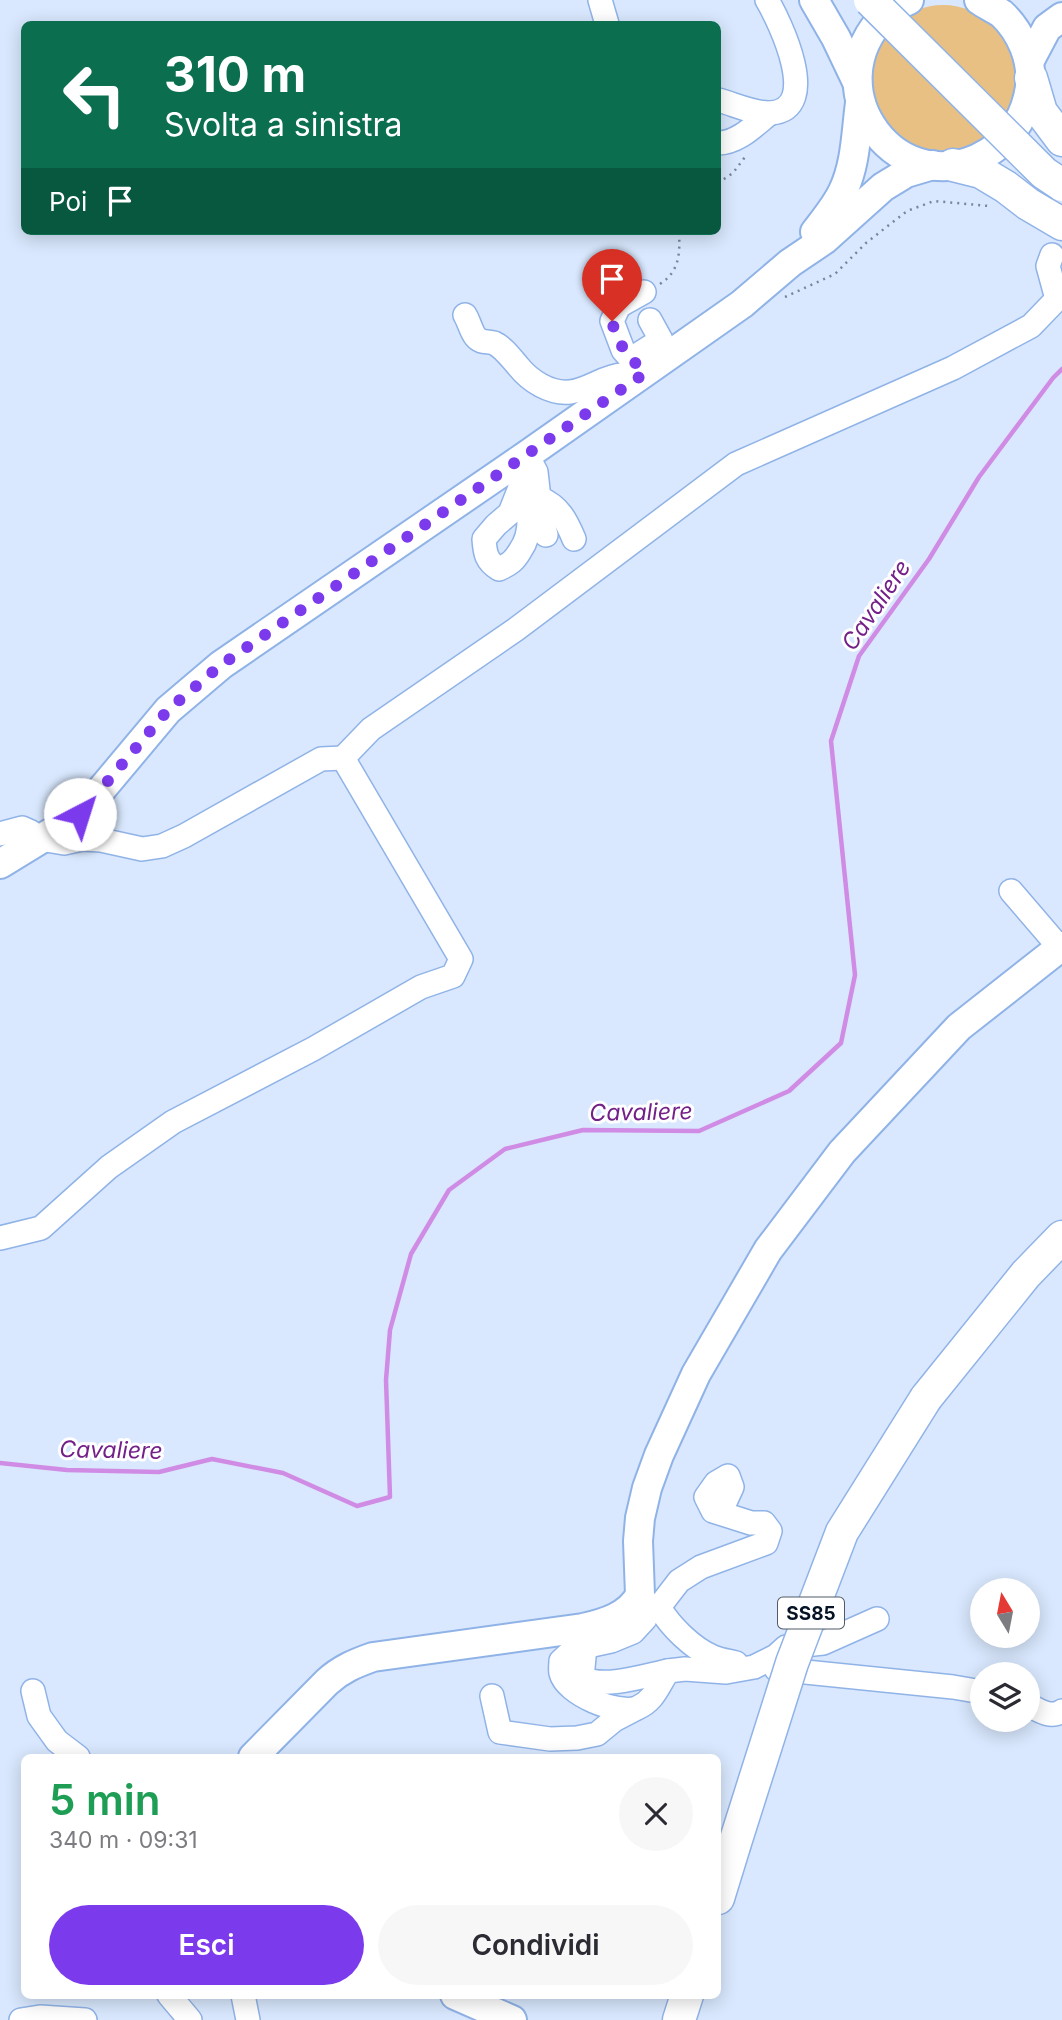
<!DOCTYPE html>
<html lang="it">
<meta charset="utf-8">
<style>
:root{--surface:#fff;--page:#f7f7f7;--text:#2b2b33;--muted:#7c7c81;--accent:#7c3aed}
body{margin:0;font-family:Inter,sans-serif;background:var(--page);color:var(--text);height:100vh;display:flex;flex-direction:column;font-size:26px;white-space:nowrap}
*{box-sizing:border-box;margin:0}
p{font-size:23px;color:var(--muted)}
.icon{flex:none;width:38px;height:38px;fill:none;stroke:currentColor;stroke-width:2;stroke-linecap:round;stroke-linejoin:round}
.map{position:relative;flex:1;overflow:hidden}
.sheet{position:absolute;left:21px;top:1754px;width:700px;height:245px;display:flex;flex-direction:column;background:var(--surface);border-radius:10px;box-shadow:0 4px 18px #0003}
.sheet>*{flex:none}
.top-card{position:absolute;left:21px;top:21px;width:700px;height:214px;border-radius:10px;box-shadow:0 4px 18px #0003;background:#0b6e4f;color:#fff;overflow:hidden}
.needle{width:46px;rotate:350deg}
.tools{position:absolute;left:970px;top:1578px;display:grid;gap:14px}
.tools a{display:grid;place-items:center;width:70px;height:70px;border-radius:50%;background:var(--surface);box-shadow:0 4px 18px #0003;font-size:35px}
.pin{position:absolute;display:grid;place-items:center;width:60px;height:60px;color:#fff;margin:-72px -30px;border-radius:50% 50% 50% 0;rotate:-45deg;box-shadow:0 0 7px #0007}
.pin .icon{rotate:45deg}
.me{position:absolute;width:77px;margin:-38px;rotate:40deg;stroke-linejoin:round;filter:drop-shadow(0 0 5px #0008)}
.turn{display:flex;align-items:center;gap:24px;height:147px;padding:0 28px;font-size:32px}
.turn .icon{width:91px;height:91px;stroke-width:2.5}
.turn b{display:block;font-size:49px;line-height:60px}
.then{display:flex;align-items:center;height:66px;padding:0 28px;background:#0003;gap:14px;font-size:26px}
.round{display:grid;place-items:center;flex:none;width:74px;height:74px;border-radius:37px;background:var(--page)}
.overview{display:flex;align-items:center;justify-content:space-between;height:119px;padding:0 28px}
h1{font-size:42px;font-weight:600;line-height:52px;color:#1e9e55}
.button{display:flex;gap:14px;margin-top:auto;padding:14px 28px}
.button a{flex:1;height:80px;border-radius:42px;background:var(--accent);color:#fff;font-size:28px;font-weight:600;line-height:80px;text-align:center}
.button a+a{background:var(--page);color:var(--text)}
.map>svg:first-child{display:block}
</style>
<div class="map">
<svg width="1062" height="2020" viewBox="0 0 1062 2020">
<rect width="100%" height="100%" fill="#d9e8fe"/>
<circle fill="#e8c083" cx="943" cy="78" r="73"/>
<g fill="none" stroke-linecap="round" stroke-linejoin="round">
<path stroke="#d08ce5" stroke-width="4.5" d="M 0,1463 L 67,1470 L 159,1472 L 212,1459 L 283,1473 L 357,1506 L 390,1497 L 386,1380 L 390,1330 L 411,1254 L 449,1190 L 505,1149 L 583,1130 L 699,1131 L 789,1091 L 841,1043 L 855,975 L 831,741 L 859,656 L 929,559 L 979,477 L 1053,378 L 1062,369"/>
<defs>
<g id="minor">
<path d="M 600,0 L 607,24"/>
<path d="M 718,100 C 734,104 754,114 771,113 C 822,109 780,22 767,0"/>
<path d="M 718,143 C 738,143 755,125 770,113"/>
<path d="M 465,315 C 469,321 472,335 478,339 C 483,343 488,341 494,343 C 503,347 511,358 518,366 C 530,381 550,394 570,392 C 589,390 604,376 622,375 L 631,382"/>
<path d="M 631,359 L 623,350 L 612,321 L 619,306 L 644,292"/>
<path d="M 640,368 L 631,359 L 661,340 L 650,320"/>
<path d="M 527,455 L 536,472 L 541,516 L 546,535"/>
<path d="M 513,464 C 524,493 539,523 520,551 C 514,561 510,564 499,569 C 486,561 485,553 484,539 L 496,525 L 510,513 L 521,485"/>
<path d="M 539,498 C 559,506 566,520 574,539"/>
<path d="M 0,834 L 22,828 L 31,832 L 40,839 L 64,843 L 82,839 L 101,840 L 142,849 L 162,846 L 184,836 L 321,759 L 343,758"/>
<path d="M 1011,891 L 1060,948"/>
<path d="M 0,1238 L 41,1228 L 109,1167 L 173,1122 L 313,1049 L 421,987 L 453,976 L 461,959 L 343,758 L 371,729 L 515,630 L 736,464 L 953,368 L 1031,326 L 1057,299 L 1048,266 L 1052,255"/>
<path d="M 647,1604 L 659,1607 L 679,1581 L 701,1567 L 766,1543 L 770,1531 L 764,1523 L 751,1523 L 713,1511 L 706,1497 L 716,1483 L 728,1476 L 732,1487 L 720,1513"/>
<path d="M 649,1604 L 645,1619 L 633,1632 L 611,1641 L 574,1649 L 561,1661 C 561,1665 560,1669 561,1673 C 566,1694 617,1715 637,1708 C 654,1701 658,1686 668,1671 L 685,1669 L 726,1672 L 754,1667 L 776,1656 L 786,1647 L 823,1643 L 877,1619"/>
<path d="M 659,1607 C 670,1626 692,1648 713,1657 C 720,1660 728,1661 736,1663"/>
<path d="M 585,1647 L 582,1678 C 604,1689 644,1676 668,1671"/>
<path d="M 776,1669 L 953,1687 L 982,1692"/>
<path d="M 33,1691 L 39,1716 L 57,1741 L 78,1757"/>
<path d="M 492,1696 L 500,1732 L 550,1739 L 577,1738 L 597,1734 L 614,1720 L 635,1709"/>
<path d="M 1027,1704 C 1038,1710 1051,1719 1062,1711"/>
<path d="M 169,1995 L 190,2020"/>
<path d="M 243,1995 L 248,2020"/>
<path d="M 21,2020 L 40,2017 L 85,2020"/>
</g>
<g id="major">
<path d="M 814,0 L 836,38 L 857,82"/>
<path d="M 909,0 C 901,4 892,8 886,14 C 810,90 901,207 989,152 C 1013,137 1026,114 1030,87 C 1033,60 1021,32 1002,14 C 995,9 986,5 979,0"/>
<path d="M 1029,62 L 1047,28 L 1062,17"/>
<path d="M 815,232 C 825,219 836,206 843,191 C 856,164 856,132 860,103"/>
<path d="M 0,864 L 80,815 L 168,710 L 221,665 L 527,455 L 742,304 L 790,263 L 824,240 L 883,187 L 906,173 L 933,165"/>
<path d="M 253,1757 L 327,1682 C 341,1669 356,1663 373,1657 L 583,1628 C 605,1623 629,1616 640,1595 L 638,1541 L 640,1518 L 647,1488 L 659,1455 L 696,1374 L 768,1250 L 842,1152 L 959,1027 L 1062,946"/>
<path d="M 455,1995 L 512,2020"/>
</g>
<g id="highway">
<path d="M 1031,78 L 1041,112 L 1062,140"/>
<path d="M 953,165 L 981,172 L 1006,187 L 1028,204 L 1062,224"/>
<path d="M 926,1398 L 1026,1274 L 1062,1237"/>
<path d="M 718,1898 L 734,1846"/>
<path d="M 679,2020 L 687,1995"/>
</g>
</defs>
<use href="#minor" stroke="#90b3e7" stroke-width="26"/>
<use href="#major" stroke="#90b3e7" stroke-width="32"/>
<use href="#highway" stroke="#90b3e7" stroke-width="35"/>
<g stroke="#78869a" stroke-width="2.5" stroke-dasharray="2 5" stroke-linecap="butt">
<path d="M 718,183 L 733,173 L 745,157"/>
<path d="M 660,284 C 680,271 680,253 679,231"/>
<path d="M 785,297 L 835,274 L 866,243 L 907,211 L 934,201 L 989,206"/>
</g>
<use href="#minor" stroke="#fff" stroke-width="23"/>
<use href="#major" stroke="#fff" stroke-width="28"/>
<use href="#highway" stroke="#fff" stroke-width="32"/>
<defs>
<g id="highway-bridge">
<path d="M 870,0 L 1044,173 L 1062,185"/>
<path d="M 734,1846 L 792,1663 L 842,1532 L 926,1398"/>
</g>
</defs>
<use href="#highway-bridge" stroke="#90b3e7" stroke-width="35" stroke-linecap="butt"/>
<use href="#highway-bridge" stroke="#fff" stroke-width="32"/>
</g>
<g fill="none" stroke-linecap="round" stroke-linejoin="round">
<path stroke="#7c3aed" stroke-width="12" stroke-dasharray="0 21.6" d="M 80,814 L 168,710 L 221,665 L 645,373 C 629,357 617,344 612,321"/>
</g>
<g text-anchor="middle" stroke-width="6" stroke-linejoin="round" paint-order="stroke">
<rect fill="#fff" stroke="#515a66" stroke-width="2" x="778" y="1597.5" width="66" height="31" rx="5"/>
<g font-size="19" font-weight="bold" fill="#061325">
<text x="811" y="1620">SS85</text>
</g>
<g font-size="23" font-style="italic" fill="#732089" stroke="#fff">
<text transform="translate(876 605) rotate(-56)" y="8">Cavaliere</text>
<text transform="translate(641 1112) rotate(-1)" y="8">Cavaliere</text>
<text transform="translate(111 1450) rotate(1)" y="8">Cavaliere</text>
</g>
</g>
</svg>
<div class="tools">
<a><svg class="needle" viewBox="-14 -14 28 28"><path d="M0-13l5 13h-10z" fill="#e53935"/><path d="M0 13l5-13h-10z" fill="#7c7c81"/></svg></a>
<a><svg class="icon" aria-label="layers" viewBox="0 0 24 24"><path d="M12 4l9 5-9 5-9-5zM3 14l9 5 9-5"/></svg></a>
</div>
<div class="pin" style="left:612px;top:321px;background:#d93025"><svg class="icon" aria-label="arrive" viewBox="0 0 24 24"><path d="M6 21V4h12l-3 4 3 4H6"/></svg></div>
<svg class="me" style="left:80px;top:814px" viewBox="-20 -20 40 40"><circle r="19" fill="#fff"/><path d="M0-13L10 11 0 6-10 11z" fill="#7c3aed"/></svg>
<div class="top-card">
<div class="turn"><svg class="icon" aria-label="left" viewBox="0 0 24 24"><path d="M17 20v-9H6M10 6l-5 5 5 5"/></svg><div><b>310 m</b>Svolta a sinistra</div></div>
<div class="then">Poi<svg class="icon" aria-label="arrive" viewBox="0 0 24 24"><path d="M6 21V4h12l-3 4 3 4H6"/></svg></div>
</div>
<section class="sheet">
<div class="overview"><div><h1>5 min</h1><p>340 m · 09:31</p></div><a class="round"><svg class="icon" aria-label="close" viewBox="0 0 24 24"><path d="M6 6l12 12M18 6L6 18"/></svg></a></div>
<div class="button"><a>Esci</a><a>Condividi</a></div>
</section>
</div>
